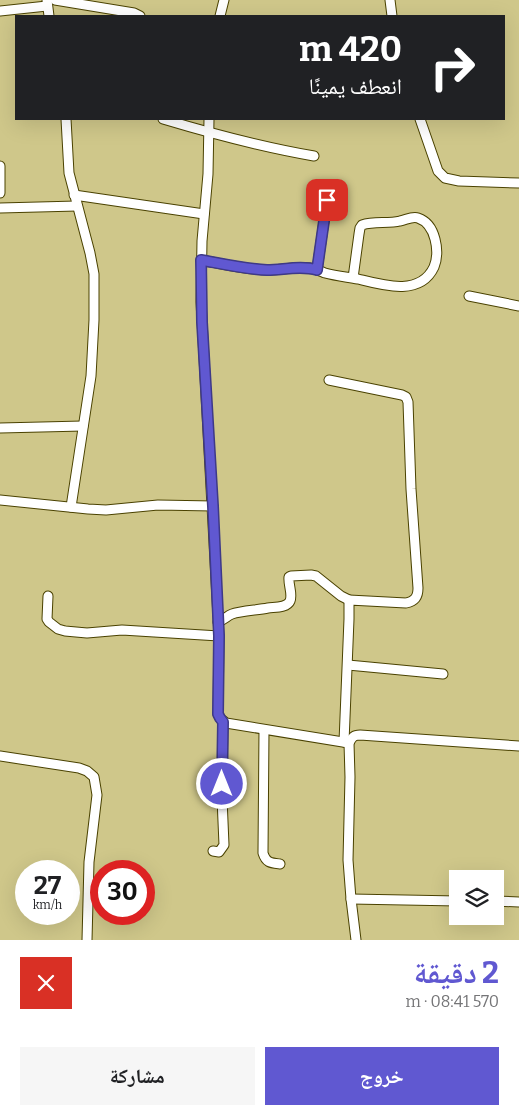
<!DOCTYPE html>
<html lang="ar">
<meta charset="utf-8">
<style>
:root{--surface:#fff;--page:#f6f6f6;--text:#202124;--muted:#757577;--accent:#6058d1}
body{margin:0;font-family:Bitter,"Noto Naskh Arabic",serif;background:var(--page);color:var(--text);direction:rtl;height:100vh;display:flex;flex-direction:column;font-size:19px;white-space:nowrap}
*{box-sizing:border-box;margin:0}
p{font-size:16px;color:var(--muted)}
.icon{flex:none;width:28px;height:28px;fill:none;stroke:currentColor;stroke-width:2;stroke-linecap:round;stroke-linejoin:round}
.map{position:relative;height:940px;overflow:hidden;direction:ltr}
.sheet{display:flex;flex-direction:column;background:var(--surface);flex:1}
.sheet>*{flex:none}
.hud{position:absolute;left:15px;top:15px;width:490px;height:105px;border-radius:0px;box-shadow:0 5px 20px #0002;direction:rtl;background:#202124;color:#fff;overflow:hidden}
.buttons{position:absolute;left:449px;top:870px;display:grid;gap:10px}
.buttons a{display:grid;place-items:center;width:55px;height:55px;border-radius:0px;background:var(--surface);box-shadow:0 5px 20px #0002;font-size:25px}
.speed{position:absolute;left:15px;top:860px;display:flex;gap:10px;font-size:25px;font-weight:700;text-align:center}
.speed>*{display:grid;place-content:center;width:65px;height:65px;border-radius:50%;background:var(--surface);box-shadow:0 5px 20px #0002;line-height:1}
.speed small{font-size:12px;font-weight:400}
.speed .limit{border:8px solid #d22;background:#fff;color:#111}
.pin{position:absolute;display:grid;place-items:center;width:42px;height:42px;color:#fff;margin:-21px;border-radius:10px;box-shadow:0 2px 8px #0006}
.me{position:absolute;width:55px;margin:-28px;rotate:0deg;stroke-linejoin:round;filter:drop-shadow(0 0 4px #0008)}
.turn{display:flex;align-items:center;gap:18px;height:105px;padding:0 20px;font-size:22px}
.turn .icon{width:65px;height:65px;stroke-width:2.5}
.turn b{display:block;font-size:35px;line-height:42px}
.round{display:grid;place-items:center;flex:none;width:52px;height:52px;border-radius:0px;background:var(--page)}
.summary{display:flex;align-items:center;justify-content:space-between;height:85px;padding:0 20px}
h1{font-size:30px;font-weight:700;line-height:38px;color:var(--accent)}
.cta{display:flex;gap:10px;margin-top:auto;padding:10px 20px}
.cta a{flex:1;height:58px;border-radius:0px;background:var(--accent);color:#fff;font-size:20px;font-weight:700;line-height:58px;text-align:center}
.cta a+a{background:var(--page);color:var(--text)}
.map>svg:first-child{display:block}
</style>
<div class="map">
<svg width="519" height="940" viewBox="0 0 519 940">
<rect width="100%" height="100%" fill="#cfc78a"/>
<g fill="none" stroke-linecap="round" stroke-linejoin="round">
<defs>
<g id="street">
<path d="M 47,0 L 49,16"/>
<path d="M 55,0 L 134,13 L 140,16"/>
<path d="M 390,0 L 392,16"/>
<path d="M 0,11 L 47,6"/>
<path d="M 220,16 L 224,0"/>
<path d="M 66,119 L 69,173 L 90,253 L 94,274 L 94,320 L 91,376 L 71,507"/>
<path d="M 163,119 C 213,134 262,147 314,156"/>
<path d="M 209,119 L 208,174 L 202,241 L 201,302 L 219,636 L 218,714 L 220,718 L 226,723 L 349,743"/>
<path d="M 420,119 L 438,171 L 445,178 L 459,181 L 519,183"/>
<path d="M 0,166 L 0,193"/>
<path d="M 74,195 L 204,214"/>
<path d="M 0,208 L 77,206"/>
<path d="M 201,260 C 223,264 246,270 269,270 C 282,270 297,266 310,268 C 316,269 320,271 325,273 C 336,276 347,277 358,279 C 382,285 420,297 434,267 C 440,252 436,224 418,218 C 412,216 406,220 400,221 C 388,224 374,221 362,225 L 360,228 L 359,234 L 353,278"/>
<path d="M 317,270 L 327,200"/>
<path d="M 469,296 L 519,306"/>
<path d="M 329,380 L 402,395 L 406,397 L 408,402 L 411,489 L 418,588 C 418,597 415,601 406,603 L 349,600 L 349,619 L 344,742"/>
<path d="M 0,428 L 83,426"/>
<path d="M 0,500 L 88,509 L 106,510 L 158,505 L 213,506"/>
<path d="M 48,596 L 47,619 L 49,622 L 58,629 L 65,631 L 87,633 L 122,630 L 219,636"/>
<path d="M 218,622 C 224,620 227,616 232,614 C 240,611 258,610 268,608 C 274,607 287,608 290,601 C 293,594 288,585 289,577 L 291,576 L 311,575 L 316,576 L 341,596 L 349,600"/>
<path d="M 348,665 L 443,674"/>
<path d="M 264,730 L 263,853 C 266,863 271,863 280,864"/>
<path d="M 0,756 L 79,768 L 87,771 L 94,777 L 97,795 L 89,862 L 87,940"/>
<path d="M 213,851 L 219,852 L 224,845 L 222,798 L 223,721"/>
<path d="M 351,899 L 458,901"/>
<path d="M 495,901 L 519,902"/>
<path d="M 356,940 L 351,899 L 348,860 L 350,777 L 349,743 C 352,737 354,735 360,735 L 519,746"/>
</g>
</defs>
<use href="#street" stroke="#4a4200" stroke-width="11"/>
<use href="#street" stroke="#fff" stroke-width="9"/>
</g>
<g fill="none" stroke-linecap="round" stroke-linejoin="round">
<defs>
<path id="route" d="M 222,784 L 223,722 L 220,718 L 218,714 L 219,636 L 213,506 L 202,322 L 201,260 C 223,264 245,269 267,270 C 283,270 301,265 317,270 L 327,200"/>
</defs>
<use href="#route" stroke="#3e3988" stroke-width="12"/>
<use href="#route" stroke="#6058d1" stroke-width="9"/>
</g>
</svg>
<div class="buttons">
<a><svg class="icon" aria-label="layers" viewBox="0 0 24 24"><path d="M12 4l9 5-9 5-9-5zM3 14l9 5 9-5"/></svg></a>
</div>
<div class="speed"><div>27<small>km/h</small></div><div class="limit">30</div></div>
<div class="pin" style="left:327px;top:200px;background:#d93025"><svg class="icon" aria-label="arrive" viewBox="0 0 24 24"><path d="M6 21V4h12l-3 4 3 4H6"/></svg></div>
<svg class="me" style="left:222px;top:784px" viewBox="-20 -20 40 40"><circle r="17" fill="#6058d1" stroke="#fff" stroke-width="3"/><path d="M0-11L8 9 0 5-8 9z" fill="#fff"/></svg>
<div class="hud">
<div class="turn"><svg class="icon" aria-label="right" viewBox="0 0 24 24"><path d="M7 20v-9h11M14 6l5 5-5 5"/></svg><div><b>420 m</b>انعطف يمينًا</div></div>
</div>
</div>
<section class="sheet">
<div class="summary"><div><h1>2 دقيقة</h1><p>570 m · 08:41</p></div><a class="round" style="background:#d93025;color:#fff"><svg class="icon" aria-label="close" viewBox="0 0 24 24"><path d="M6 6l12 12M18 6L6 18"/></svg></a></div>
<div class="cta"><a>خروج</a><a>مشاركة</a></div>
</section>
